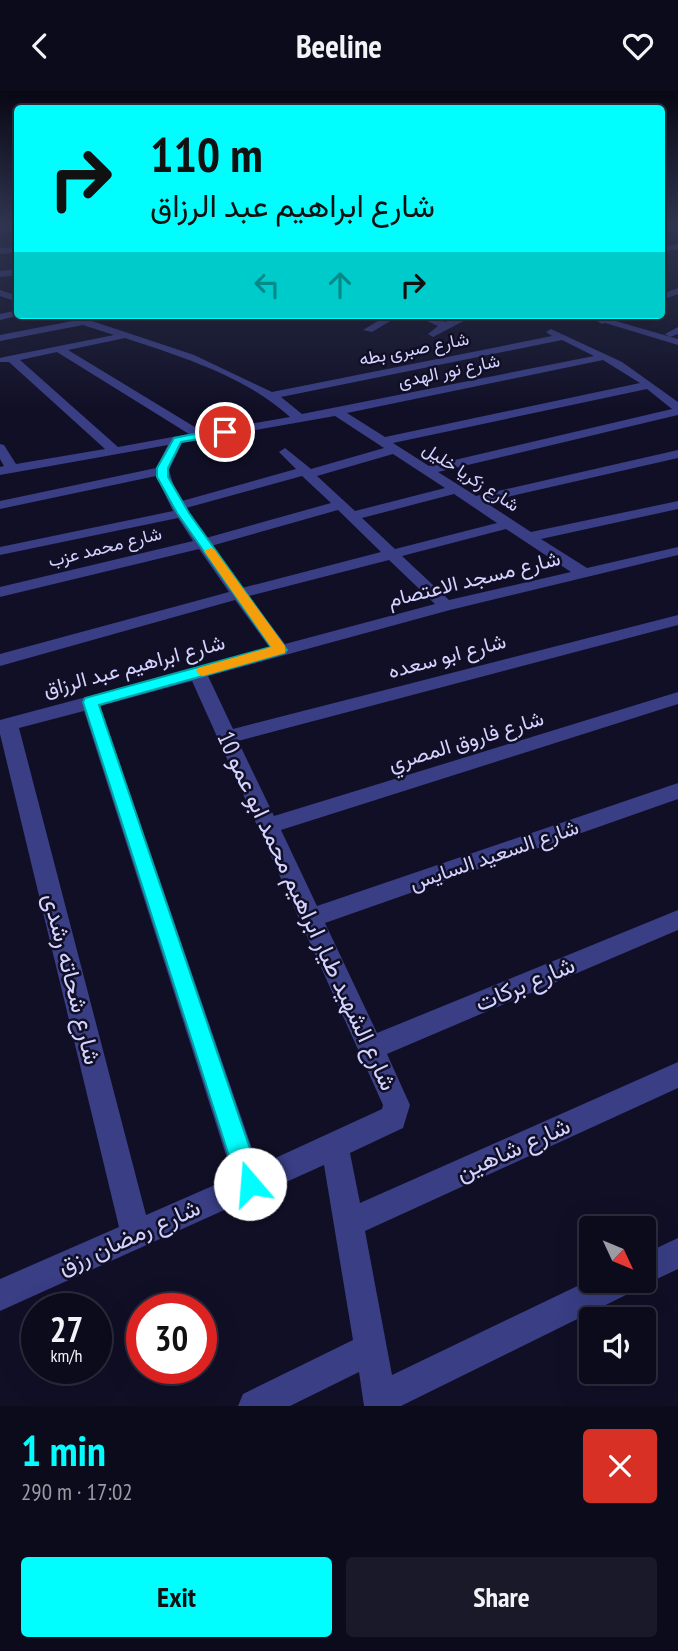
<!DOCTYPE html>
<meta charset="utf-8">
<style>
:root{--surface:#0c0b1c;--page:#1a1929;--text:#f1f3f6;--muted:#9a9ba3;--line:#2c2b3b;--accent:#00fefe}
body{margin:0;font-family:"PT Sans Narrow",Vazirmatn,sans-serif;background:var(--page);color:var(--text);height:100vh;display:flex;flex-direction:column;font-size:26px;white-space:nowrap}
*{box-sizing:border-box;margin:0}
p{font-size:23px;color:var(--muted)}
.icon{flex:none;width:38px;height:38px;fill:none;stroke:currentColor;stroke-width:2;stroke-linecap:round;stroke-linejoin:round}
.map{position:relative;height:1315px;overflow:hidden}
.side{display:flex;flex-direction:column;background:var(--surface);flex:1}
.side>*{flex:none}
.top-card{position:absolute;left:14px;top:14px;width:651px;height:214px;border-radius:7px;box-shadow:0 7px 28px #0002,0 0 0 2px var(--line);background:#00fefe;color:#111;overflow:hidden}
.needle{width:46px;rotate:134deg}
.fabs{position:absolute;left:579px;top:1125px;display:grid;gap:14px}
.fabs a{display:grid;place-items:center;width:77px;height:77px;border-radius:7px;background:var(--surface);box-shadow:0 7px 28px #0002,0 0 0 2px var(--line);font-size:35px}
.speed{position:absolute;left:21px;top:1202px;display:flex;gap:14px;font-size:35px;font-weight:700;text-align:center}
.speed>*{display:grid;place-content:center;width:91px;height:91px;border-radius:50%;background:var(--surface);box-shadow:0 7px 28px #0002,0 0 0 2px var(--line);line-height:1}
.speed small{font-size:18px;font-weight:400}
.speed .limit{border:10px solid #d22;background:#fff;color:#111}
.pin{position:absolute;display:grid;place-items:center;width:60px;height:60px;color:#fff;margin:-30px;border:4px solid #fff;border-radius:50%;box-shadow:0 2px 7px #0007}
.me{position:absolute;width:77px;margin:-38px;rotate:342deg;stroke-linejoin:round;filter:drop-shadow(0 0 5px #0008)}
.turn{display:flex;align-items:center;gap:24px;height:147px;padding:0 21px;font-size:32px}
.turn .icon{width:91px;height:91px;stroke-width:2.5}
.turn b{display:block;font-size:49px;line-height:60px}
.lanes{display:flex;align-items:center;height:66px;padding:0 21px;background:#0003;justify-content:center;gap:35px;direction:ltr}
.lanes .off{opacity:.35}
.round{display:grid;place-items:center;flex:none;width:74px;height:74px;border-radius:7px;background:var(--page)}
.overview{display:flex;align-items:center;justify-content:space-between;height:119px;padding:0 21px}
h1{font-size:42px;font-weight:700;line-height:52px;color:var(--accent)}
.button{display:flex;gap:14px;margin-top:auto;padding:14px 21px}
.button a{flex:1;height:80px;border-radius:7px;background:var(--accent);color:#111;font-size:28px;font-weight:700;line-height:80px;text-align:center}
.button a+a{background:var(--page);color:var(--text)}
header{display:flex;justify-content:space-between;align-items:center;height:91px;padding:0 21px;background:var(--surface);font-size:32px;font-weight:700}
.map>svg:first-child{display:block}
</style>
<header><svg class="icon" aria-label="back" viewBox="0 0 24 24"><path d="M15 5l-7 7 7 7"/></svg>Beeline<svg class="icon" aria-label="heart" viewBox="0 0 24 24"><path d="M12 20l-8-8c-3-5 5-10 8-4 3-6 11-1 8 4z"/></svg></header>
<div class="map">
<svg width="678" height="1315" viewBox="0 0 678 1315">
<rect width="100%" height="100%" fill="#100f26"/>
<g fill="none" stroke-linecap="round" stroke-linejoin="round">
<g fill="#393e85" fill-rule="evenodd">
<path d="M 18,134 L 18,138 L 0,141 L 0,137 Z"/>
<path d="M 678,136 L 678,140 L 662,142 L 662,138 Z"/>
<path d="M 678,153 L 678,159 L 662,160 L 662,156 Z"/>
<path d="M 18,156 L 18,161 L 0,163 L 0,157 Z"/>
<path d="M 18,178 L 18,184 L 0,186 L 0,180 Z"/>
<path d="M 678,197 L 678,203 L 662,209 L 662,203 Z"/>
<path d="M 0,199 L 18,205 L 18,211 L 0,205 Z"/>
<path d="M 18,219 L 18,224 L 21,224 L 0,229 L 0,223 Z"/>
<path d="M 59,224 L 74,224 L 194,264 L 272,301 L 552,245 L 546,241 L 551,238 L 622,271 L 678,311 L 678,324 L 438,381 L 476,405 L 678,359 L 678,367 L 485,411 L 531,441 L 678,410 L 678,418 L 541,448 L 587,477 L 678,456 L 678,464 L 450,519 L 208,585 L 233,638 L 678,524 L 678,534 L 238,650 L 274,725 L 678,601 L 678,613 L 281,739 L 317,815 L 678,692 L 678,708 L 325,832 L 377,942 L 678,819 L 678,839 L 387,963 L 410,1014 L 403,1037 L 350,1062 L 360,1112 L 678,971 L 678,997 L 365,1140 L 392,1284 L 592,1188 L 644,1190 L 644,1163 L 678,1147 L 678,1178 L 644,1194 L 636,1191 L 632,1201 L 401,1315 L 364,1315 L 359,1281 L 290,1315 L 238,1315 L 243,1303 L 353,1249 L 324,1074 L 0,1220 L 0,1188 L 119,1136 L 0,643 L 0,629 L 270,557 L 235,509 L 0,575 L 0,563 L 229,501 L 199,458 L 0,506 L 0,496 L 193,450 L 178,427 L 0,464 L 0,456 L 173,420 L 156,385 L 0,418 L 0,410 L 156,377 L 168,354 L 0,384 L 0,376 L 4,375 L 0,368 L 0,353 L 4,354 L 16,373 L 105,358 L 9,271 L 0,271 L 0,267 L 4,266 L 114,244 L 83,234 L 0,250 L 0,244 L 72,230 ZM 125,247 C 182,266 245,285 290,326 L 203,341 L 68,259 ZM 562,249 L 594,265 L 302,323 L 281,306 ZM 57,261 L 189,343 L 118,356 L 20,269 ZM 603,269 L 640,292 L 385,346 L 347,322 ZM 647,298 L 672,318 L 429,375 L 393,352 ZM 335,325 L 384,357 L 311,378 L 285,357 L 279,361 L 296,378 L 182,410 L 174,396 L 169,379 L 182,352 ZM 393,363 L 445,397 L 355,420 L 317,385 ZM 302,385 L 331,412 L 206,447 L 186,417 ZM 454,403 L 497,432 L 395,458 L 362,427 ZM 338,419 L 381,461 L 242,497 L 211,455 ZM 506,438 L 571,481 L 449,509 L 402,465 ZM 389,469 L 435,513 L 285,553 L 249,505 ZM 192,590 L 383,1014 L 382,1018 L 258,1075 L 100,615 ZM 84,620 L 233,1086 L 146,1124 L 19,637 Z"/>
<path d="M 388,224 L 400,224 L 372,241 L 363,239 Z"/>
<path d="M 414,224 L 428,224 L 445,231 L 460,224 L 475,224 L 433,246 L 428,243 L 438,235 Z"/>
<path d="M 608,224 L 622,224 L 602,233 L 597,230 Z"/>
<path d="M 678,236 L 678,243 L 670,246 L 665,243 Z"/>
</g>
<path fill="#393e85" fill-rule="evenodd" d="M 579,224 L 595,224 L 678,248 L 678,254 Z"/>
</g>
<linearGradient id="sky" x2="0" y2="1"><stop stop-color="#090815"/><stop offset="0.42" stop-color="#313752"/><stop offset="1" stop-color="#313752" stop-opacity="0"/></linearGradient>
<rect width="678" height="318" fill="url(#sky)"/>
<path fill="#00fefe" stroke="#00a5a5" stroke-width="2" d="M 225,337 L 229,338 L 229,343 L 181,351 L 168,377 L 168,386 L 189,422 L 287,559 L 285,562 L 99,614 L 262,1093 L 258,1101 L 250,1104 L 241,1101 L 238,1093 L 83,611 L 85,607 L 271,556 L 177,422 L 157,386 L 157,377 L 174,347 Z"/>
<path fill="#f59e0b" d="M 210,457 L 214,458 L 285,555 L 285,562 L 203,585 L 198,583 L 196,580 L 198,577 L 271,556 L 204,460 Z"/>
<g text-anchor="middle" stroke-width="5" stroke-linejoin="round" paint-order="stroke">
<g font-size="18" fill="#d4d3ff" stroke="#100f26">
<text transform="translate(414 258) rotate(-11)" y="6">شارع صبرى بطه</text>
<text transform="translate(449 280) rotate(-12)" y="6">شارع نور الهدى</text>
<text transform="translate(471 386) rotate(33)" y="6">شارع زكريا خليل</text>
<text transform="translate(105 456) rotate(-14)" y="6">شارع محمد عزب</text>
</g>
<g font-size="21" fill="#d4d3ff" stroke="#100f26">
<text transform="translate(474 488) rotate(-14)" y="7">شارع مسجد الاعتصام</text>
<text transform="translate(447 565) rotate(-15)" y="7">شارع ابو سعده</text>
<text transform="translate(134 575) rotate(-15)" y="7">شارع ابراهيم عبد الرزاق</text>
<text transform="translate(466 650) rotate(-17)" y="7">شارع فاروق المصري</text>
<text transform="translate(494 764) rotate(-19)" y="7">شارع السعيد السايس</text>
</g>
<g font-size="24" fill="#d4d3ff" stroke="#100f26">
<text transform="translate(307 820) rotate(65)" y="8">شارع الشهيد طيار ابراهيم محمد ابو عمو 10</text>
<text transform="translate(72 888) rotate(76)" y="8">شارع شحاته رشدى</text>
<text transform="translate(525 893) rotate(-23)" y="8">شارع بركات</text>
<text transform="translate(513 1058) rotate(-24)" y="8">شارع شاهين</text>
<text transform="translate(129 1146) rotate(-24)" y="8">شارع رمضان رزق</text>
</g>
</g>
</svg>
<div class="fabs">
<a><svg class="needle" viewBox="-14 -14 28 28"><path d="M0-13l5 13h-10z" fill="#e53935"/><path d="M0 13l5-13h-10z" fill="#9a9ba3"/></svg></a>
<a><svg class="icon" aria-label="sound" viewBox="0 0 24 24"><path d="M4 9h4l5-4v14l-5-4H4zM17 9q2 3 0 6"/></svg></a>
</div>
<div class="speed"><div>27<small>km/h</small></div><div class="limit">30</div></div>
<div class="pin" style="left:225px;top:341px;background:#d93025"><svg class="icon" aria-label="arrive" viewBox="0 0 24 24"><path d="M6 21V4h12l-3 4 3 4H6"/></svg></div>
<svg class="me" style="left:250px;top:1093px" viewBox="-20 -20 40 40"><circle r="19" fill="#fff"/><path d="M0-13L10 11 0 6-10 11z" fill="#00fefe"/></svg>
<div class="top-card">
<div class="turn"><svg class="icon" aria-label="right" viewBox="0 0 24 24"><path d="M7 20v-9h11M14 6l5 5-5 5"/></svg><div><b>110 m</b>شارع ابراهيم عبد الرزاق</div></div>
<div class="lanes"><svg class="icon off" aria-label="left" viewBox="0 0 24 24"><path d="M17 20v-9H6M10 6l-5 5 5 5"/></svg><svg class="icon off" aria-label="ahead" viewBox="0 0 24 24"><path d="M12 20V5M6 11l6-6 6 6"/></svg><svg class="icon" aria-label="right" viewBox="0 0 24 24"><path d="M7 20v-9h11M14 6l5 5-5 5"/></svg></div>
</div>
</div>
<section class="side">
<div class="overview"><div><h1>1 min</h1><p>290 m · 17:02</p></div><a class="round" style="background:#d93025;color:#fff"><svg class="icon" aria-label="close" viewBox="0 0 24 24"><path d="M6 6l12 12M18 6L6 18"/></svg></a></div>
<div class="button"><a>Exit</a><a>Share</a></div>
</section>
